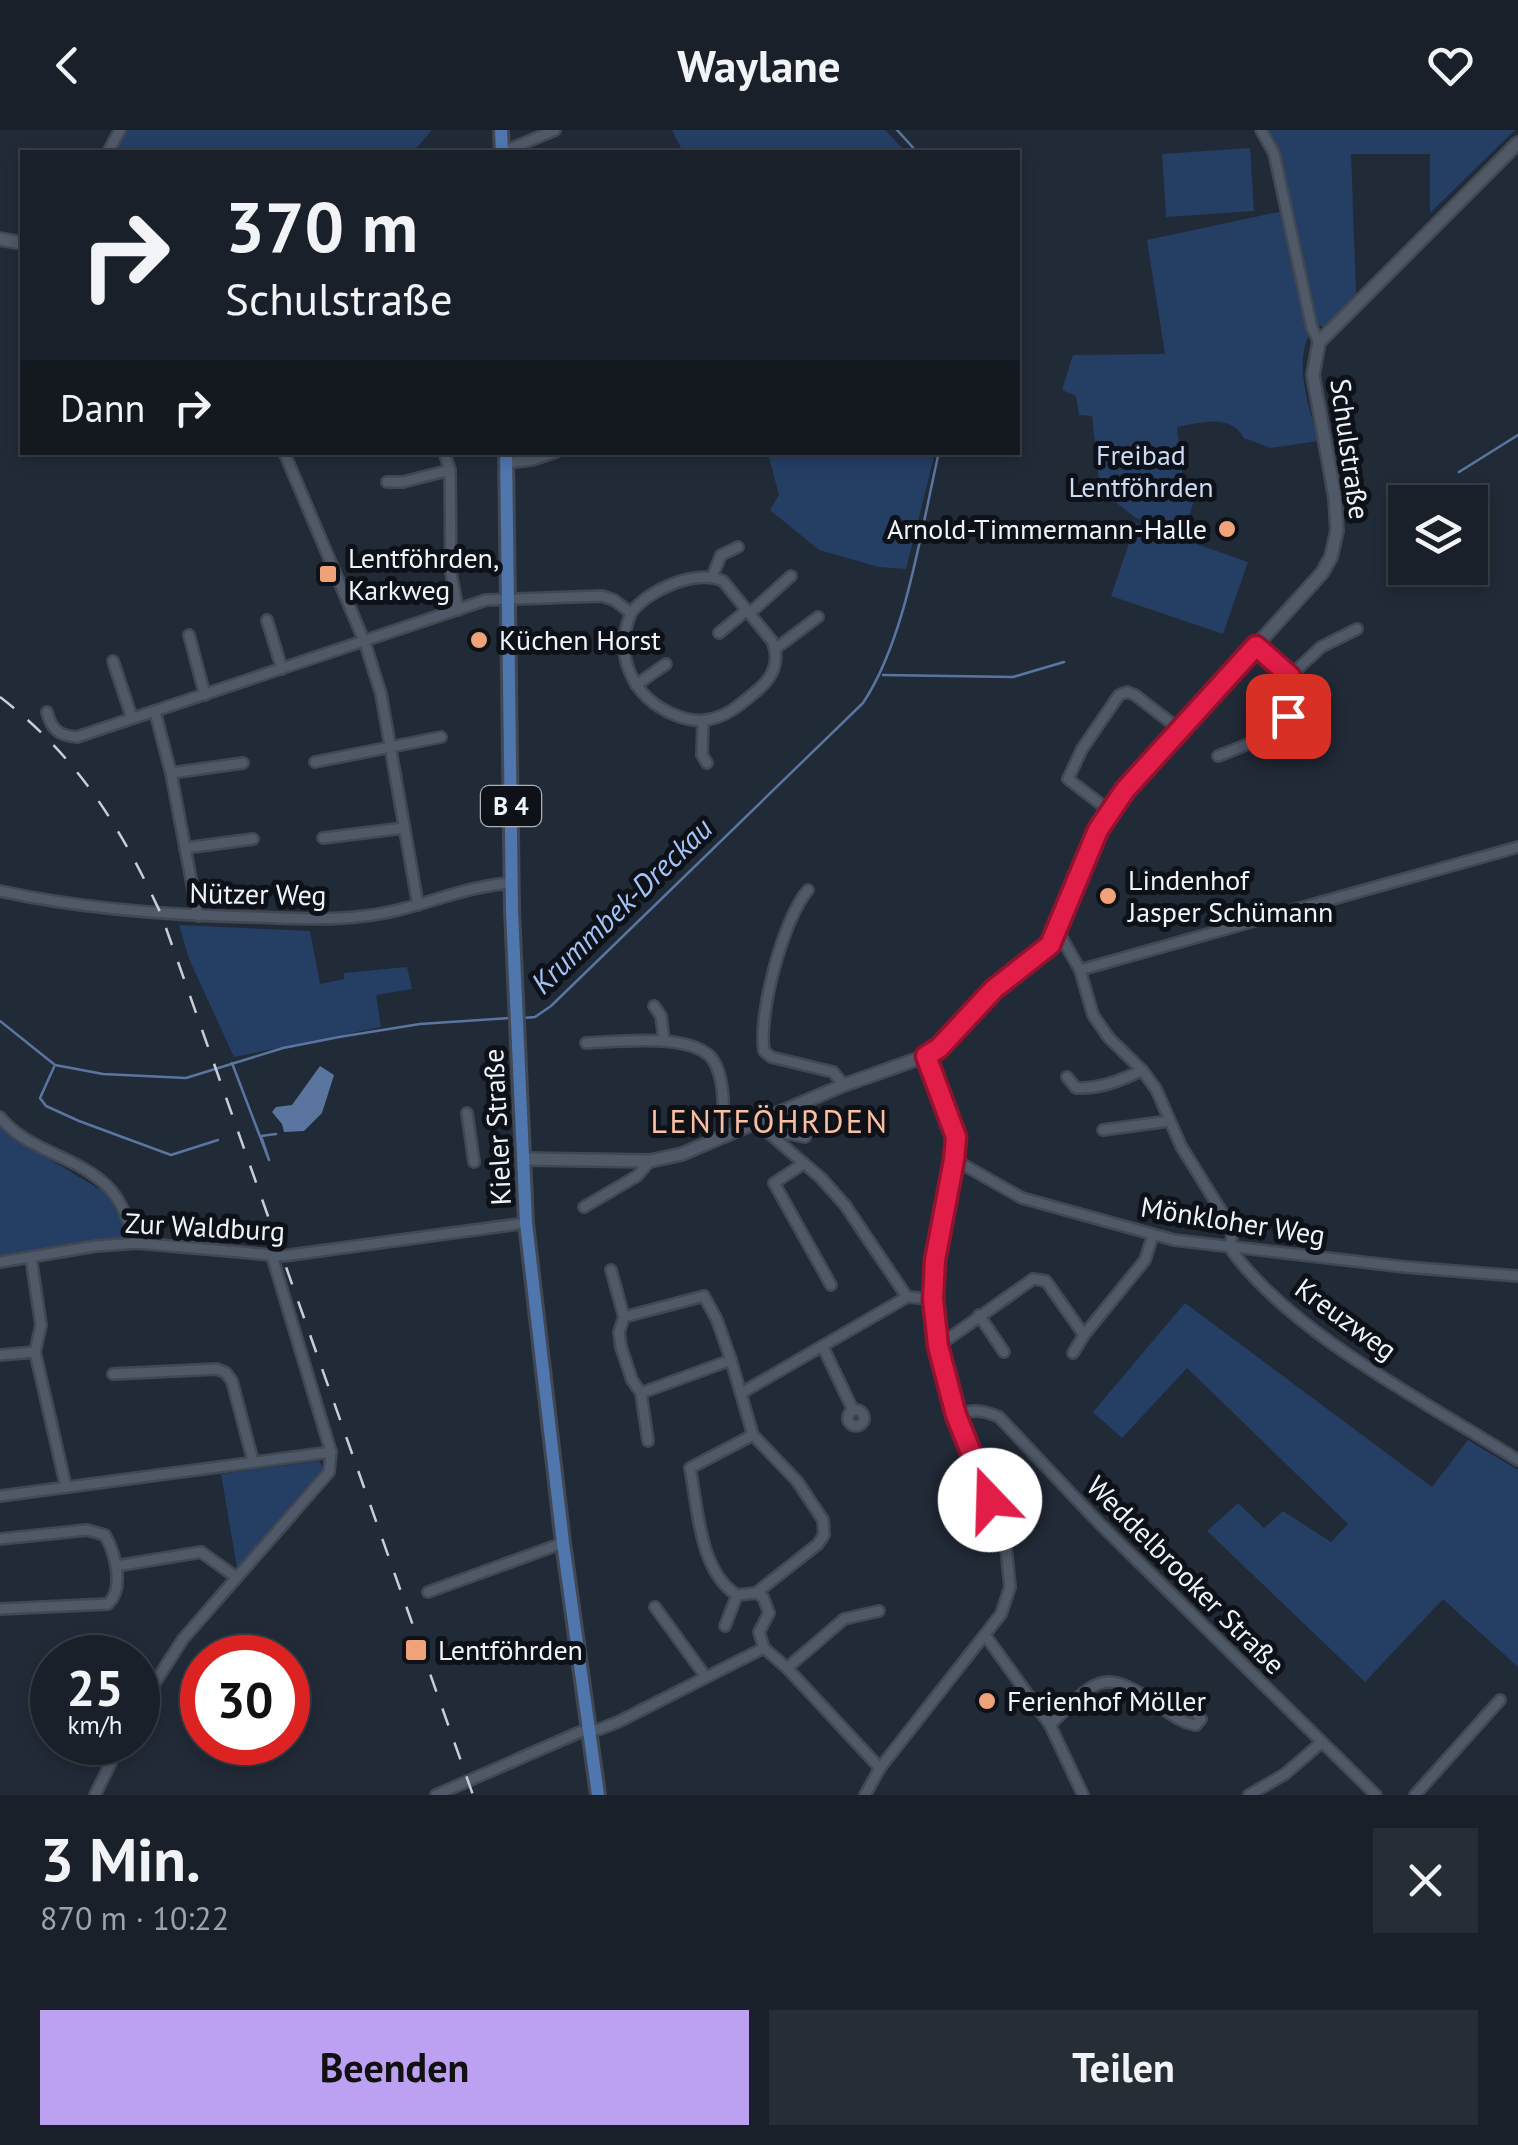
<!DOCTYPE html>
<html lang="de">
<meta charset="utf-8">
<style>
:root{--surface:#192029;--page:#262d35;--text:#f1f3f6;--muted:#9fa3a8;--line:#373e46;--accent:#bca0f2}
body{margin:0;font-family:"PT Sans",sans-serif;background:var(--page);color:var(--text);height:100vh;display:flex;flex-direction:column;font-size:38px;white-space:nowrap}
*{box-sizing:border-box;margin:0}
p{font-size:32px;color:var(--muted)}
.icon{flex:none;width:55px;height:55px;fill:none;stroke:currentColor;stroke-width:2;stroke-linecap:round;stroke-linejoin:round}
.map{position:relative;height:1665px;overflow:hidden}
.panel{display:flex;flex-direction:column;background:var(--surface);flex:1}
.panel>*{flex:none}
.guide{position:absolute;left:20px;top:20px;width:1000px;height:305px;border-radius:0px;box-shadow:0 5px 15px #0003,0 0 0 2px var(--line);background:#192029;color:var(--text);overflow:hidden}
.fabs{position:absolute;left:1388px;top:355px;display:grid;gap:20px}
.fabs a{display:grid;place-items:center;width:100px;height:100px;border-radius:0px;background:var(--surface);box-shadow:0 5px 15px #0003,0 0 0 2px var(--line);font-size:50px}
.speed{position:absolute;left:30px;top:1505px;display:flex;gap:20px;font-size:50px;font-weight:700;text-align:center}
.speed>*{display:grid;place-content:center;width:130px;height:130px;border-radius:50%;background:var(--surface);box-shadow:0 5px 15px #0003,0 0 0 2px var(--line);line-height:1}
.speed small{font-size:25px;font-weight:400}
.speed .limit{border:15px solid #d22;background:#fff;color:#111}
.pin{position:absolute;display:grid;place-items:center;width:85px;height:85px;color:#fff;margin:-42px;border-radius:20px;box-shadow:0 5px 15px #0006}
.me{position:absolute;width:110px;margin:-55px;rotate:339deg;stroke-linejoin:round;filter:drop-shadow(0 0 8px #0008)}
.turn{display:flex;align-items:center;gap:35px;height:210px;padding:0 40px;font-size:45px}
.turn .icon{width:130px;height:130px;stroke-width:2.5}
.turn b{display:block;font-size:70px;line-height:85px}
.then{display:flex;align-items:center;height:95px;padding:0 40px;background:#0003;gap:20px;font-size:38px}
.round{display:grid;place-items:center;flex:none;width:105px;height:105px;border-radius:0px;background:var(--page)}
.headline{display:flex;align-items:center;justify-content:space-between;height:170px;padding:0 40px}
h1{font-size:60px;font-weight:700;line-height:75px}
.button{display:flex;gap:20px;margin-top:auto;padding:20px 40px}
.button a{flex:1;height:115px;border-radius:0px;background:var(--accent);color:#111;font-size:40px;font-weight:700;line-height:115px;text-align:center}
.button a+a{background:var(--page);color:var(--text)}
header{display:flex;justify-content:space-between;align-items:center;height:130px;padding:0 40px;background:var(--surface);font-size:45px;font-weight:700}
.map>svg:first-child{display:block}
</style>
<header><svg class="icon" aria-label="back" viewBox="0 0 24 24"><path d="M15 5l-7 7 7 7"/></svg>Waylane<svg class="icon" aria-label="heart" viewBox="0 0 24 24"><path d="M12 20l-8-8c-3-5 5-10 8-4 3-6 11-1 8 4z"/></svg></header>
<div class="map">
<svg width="1518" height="1665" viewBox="0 0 1518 1665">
<rect width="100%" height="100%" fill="#212a37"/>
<g fill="#253e64">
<path d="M 127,0 L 432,0 L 413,22 L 115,22 Z"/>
<path d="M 672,0 L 885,0 L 906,22 L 683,22 Z"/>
<path d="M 1267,0 L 1515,0 L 1430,83 L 1430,24 L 1351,24 L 1356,163 L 1327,197 L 1315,195 L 1279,21 Z"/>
<path d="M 1250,18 L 1254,81 L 1166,87 L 1162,24 Z"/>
<path d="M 1283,81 L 1311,201 C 1292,234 1310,277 1318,311 L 1271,318 L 1244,308 C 1230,283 1201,293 1177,297 L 1184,357 L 1195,367 L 1184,403 L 1136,388 L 1100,360 L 1092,286 L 1079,285 L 1076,266 L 1062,260 L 1073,225 L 1165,224 L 1147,110 Z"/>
<path d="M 768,323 L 935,323 L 906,439 L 879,437 L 819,420 L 770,380 L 779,365 Z"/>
<path d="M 1136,393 L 1248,432 L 1223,504 L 1111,466 Z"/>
<path d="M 179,795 L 310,801 L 320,854 L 344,849 L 344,843 L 407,837 L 412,859 L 376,865 L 381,897 L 234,927 L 189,829 Z"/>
<path d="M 0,992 L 9,1005 L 106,1063 L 131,1108 L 0,1128 Z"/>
<path d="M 1185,1173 L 1432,1357 L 1468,1310 L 1518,1340 L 1518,1537 L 1443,1469 L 1365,1552 L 1207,1401 L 1238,1373 L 1264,1398 L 1283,1381 L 1331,1412 L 1348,1394 L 1187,1238 L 1122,1308 L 1093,1282 Z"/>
<path d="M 319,1331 L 326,1344 L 237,1438 L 221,1344 Z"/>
</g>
<path fill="#5a76a0" d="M 320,936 L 334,945 L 322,983 L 304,1001 L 284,1002 L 282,994 L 272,982 L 276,977 L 292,975 Z"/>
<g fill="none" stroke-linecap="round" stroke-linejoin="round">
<g stroke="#5a76a0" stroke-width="2.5">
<path d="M 897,0 L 917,22"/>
<path d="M 1459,342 L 1518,305"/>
<path d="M 883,545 L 1013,547 L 1064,532"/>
<path d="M 524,888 L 535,887 L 551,876 L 863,573 C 906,509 921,399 939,322"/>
<path d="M 0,891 L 55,935 L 103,944 L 186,948 L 283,918 L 339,907 L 420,894 L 511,888"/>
<path d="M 232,933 L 269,1030 L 261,1006 L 276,1004"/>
<path d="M 54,937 L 40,968 L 46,976 L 79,991 L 171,1025 L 218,1010"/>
</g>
<defs>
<g id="street">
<path d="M 1261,0 L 1274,23 L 1312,198 L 1319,212"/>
<path d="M 108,22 L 120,0"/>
<path d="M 503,22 L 555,0"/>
<path d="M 284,322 L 365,513 L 381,564 L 418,775"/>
<path d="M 444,322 L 450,340 L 451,443 L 458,480"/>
<path d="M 506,333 L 532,330 L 556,322"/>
<path d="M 387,352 L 403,352 L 450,340"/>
<path d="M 712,447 L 721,425 L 738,417"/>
<path d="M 750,483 L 791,446"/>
<path d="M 267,490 L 282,539"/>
<path d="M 719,503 L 747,480"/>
<path d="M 189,505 L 205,565"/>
<path d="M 775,519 L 818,487"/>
<path d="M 113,531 L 132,588"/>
<path d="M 1290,546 L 1321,517 L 1357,499"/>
<path d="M 636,555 L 666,534"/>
<path d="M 47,582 C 51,599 59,606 77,607 L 486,470 L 602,466 L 614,470 L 631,483 C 613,526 633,568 675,585 C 685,589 695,592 706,590 C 728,587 742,573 759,559 C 774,546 780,529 772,511 L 723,451 C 695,439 648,460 631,483"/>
<path d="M 155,582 L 171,643 L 198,786"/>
<path d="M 703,591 L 702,625 L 707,633"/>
<path d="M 1218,626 C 1254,612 1307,595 1290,546 L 1256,516"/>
<path d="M 315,632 L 441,607"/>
<path d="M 171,643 L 243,633"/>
<path d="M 1111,682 L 1068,649 L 1082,619 L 1119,565 L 1127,562 L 1135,565 L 1179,599"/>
<path d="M 323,708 L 404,698"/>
<path d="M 185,718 L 253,709"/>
<path d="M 808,760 C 783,789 758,884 764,921 L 771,927 L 833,942 L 844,955"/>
<path d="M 0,761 C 82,779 166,785 250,787 C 288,788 326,791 364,786 C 415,781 460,756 512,753"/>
<path d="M 1058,801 L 1080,840 L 1093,885 L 1109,908 L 1142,940 L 1156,959 L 1181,1016 L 1233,1100 L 1230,1118 C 1290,1203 1429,1274 1518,1330"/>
<path d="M 1080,840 L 1518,717"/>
<path d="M 654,876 L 661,886 L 664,911"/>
<path d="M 586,913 C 616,912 694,902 713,930 C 726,950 723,984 724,1007"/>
<path d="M 1067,947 L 1076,958 C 1100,959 1121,951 1142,940"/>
<path d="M 467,983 L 474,1032"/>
<path d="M 0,987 C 27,1021 77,1026 107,1056 C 122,1070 129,1094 137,1113"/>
<path d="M 756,992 L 821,1048 L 845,1075 L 907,1167"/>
<path d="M 769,1000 L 805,1007"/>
<path d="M 1103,1000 L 1169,991"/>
<path d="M 955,1030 L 1022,1068 L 1174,1110 L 1405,1137 L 1518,1146"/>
<path d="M 803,1034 L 774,1053 L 831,1155"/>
<path d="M 584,1077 L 637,1046 L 650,1031"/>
<path d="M 31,1128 L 41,1195 L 35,1222 L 66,1357"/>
<path d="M 0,1132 L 96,1116 L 137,1113 L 283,1126 L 526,1093"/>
<path d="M 611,1140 L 624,1187 L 619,1202 L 621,1217 L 632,1250 L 641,1263 L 731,1230 L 753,1305 L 797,1351 L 823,1390 L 824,1405 L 818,1414 L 756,1463"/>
<path d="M 979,1185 L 1004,1222"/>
<path d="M 624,1187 L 704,1166 L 717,1190 L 731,1230"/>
<path d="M 938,1216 L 1033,1149 L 1046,1151 L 1084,1205 L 1145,1130 L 1153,1105"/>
<path d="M 823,1217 L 853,1280"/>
<path d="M 1073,1223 L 1084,1205"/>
<path d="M 0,1225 L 35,1222"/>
<path d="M 113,1244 L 217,1239 L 226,1243 L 232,1251 L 253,1331"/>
<path d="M 743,1262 L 907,1167 L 933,1169"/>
<path d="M 641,1263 L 648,1311"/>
<circle cx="856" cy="1288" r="8"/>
<path d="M 956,1285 C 973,1279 983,1280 999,1287 L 1099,1393 L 1376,1665"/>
<path d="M 753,1305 L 690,1338 C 698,1378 699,1441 737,1465 L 756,1463 L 763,1467 L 769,1483 L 759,1502 L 764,1518"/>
<path d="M 0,1366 L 331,1322"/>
<path d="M 0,1409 L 87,1400 L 105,1405 C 115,1423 125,1458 108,1474 L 0,1479"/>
<path d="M 116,1436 L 201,1422 L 236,1447"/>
<path d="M 428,1462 L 563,1413"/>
<path d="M 655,1477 L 706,1547"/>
<path d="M 725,1496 L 737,1465"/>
<path d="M 985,1505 L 1050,1595 L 1083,1665"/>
<path d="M 787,1538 L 844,1489 L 879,1481"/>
<path d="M 138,1579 L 183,1509 L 329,1342 L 331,1322 L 272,1126"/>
<path d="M 1050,1595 C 1097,1548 1103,1536 1161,1577 C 1172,1585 1182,1593 1196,1595 L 1201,1589 L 1193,1579 L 1169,1582"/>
<path d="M 95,1665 L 121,1612"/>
<path d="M 436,1665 L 580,1602 L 600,1599 L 618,1592 L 764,1518 L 787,1538 L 880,1638"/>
<path d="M 865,1665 L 880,1638 L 1001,1484 L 1010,1457 L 1006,1417 L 956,1285 L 938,1216 L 933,1169 L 935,1130 L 955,1030 L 956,1007 L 926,926"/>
<path d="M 1249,1665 L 1285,1644 L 1322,1612"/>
<path d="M 1415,1665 L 1500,1570"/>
</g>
<g id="secondary">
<path d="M 0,109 L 22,113"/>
<path d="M 523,1029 L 650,1031 L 682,1024 L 844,955 L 926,926 L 939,918 L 994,859 L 1050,815 L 1098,700 L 1125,660 L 1322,443 L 1331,427 L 1337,401 L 1335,368 L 1313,245 L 1319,212 L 1518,13"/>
</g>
<g id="primary">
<path d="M 501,0 L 502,22"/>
<path d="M 506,322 L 512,781 L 526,1093 L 563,1413 L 598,1665"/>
</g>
</defs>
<use href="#street" stroke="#414853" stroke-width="14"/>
<use href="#secondary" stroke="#414853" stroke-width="16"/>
<use href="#primary" stroke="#414853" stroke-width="18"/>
<use href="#street" stroke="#4f5967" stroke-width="9"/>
<use href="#secondary" stroke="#4f5967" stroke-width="11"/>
<use href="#primary" stroke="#5076ae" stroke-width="12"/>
<path stroke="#c7ced7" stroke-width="2.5" stroke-dasharray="18 18" stroke-linecap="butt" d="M 0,567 C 78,627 120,696 161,784 L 473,1665"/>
</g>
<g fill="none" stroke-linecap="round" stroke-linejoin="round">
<defs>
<path id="route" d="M 990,1370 L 956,1285 L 938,1216 L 933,1169 L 935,1130 L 954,1030 L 956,1007 L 926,926 L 939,918 L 994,859 L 1050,815 L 1098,700 L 1125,660 L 1256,516 L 1290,546 L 1293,571 L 1288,586"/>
</defs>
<use href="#route" stroke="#92132f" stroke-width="25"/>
<use href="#route" stroke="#e11d48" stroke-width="18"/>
</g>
<g fill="#f0a279" stroke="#0e1218" stroke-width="4">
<circle cx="1227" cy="399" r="10"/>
<rect x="318" y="434" width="20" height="20" rx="5"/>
<circle cx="479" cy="510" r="10"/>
<circle cx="1108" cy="766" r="10"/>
<rect x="404" y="1508" width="24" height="24" rx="5"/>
<circle cx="987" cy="1571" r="10"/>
</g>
<g text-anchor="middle" stroke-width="10" stroke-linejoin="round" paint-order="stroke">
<rect fill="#0e1218" stroke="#abb0b8" stroke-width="2.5" x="481" y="656" width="60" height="40" rx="8"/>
<g font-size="25" font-weight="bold" fill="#eef4fc">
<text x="511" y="685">B 4</text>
</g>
<g font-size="28" fill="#eef4fc" stroke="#0e1218">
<text transform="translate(1350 319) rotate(82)" y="10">Schulstraße</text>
<text transform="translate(258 764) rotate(1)" y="10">Nützer Weg</text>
<text transform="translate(497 997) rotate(-93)" y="10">Kieler Straße</text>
<text transform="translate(1233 1091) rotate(9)" y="10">Mönkloher Weg</text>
<text transform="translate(205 1097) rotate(3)" y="10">Zur Waldburg</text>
<text transform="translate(1346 1189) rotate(36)" y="10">Kreuzweg</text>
<text transform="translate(1186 1445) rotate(45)" y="10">Weddelbrooker Straße</text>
</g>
<g font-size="28" fill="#c9dbf5" stroke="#0e1218">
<text x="1141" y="335">Freibad<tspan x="1141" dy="32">Lentföhrden</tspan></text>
</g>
<g font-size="28" fill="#eef4fc" stroke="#0e1218" text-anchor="start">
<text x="1207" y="409" text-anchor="end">Arnold-Timmermann-Halle</text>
<text x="348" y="438">Lentföhrden,<tspan x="348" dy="32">Karkweg</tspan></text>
<text x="499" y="520">Küchen Horst</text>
<text x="1128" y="760">Lindenhof<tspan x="1128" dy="32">Jasper Schümann</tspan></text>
<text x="438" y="1530">Lentföhrden</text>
<text x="1007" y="1581">Ferienhof Möller</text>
</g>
<g font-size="30" font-style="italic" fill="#a2c4f8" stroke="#0e1218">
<text transform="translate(622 776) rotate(-44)" y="10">Krummbek-Dreckau</text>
</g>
<g font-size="32" letter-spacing="2.5" fill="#fabea0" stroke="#0e1218">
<text x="770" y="1003">LENTFÖHRDEN</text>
</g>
</g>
</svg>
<div class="fabs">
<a><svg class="icon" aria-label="layers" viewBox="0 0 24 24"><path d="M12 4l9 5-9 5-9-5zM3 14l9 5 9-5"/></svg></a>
</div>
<div class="speed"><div>25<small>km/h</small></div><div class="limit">30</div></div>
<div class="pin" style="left:1288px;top:586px;background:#d93025"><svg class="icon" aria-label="arrive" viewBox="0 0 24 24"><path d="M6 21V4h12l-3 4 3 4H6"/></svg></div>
<svg class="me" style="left:990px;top:1370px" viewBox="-20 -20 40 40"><circle r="19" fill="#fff"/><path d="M0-13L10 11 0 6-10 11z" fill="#e11d48"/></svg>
<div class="guide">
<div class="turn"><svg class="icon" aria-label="right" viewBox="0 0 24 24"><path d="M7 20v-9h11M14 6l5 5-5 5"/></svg><div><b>370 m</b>Schulstraße</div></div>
<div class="then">Dann<svg class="icon" aria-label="right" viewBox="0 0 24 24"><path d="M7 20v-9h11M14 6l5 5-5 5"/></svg></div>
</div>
</div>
<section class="panel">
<div class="headline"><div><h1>3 Min.</h1><p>870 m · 10:22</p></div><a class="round"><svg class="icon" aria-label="close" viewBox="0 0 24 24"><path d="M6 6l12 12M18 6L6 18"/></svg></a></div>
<div class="button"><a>Beenden</a><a>Teilen</a></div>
</section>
